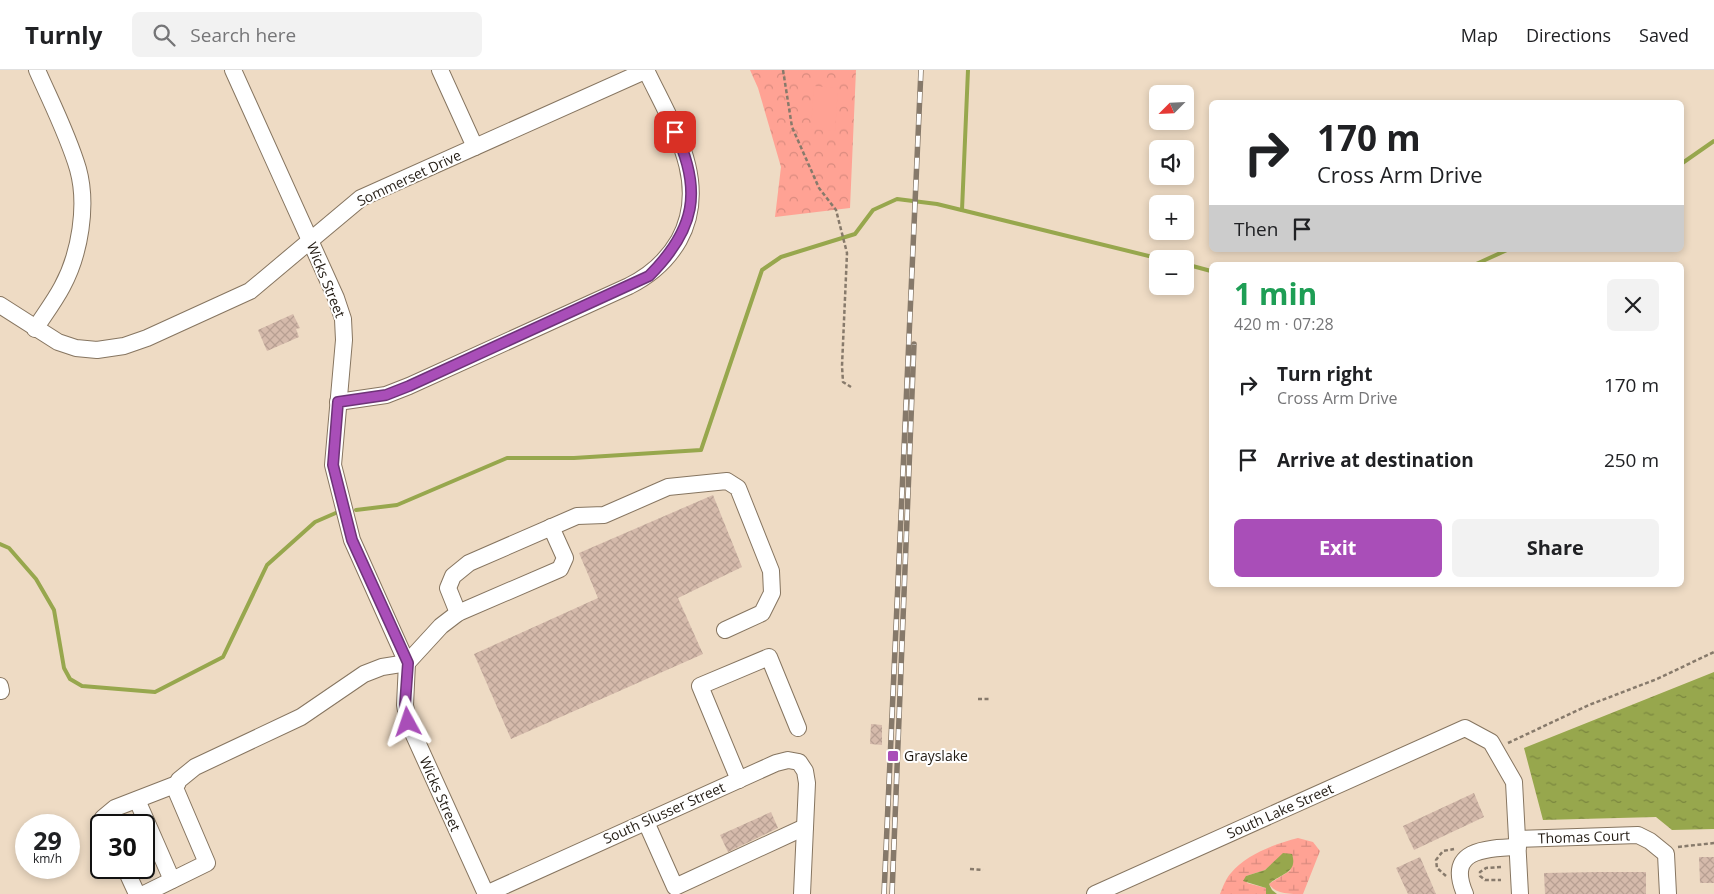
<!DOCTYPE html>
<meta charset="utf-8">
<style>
:root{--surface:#fff;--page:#f2f2f2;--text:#202124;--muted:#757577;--line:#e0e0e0;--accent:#a94eb8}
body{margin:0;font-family:"Open Sans",sans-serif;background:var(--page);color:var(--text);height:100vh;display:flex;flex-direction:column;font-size:19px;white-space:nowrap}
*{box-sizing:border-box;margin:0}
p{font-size:16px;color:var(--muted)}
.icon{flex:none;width:28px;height:28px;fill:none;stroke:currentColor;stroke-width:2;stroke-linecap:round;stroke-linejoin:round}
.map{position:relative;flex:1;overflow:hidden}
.sheet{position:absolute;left:1209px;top:192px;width:475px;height:325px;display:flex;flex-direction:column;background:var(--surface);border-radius:8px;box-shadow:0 2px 8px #0003}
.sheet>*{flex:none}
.top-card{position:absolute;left:1209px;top:30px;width:475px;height:152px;border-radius:8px;box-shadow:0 2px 8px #0003;background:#fff;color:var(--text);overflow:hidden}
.needle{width:32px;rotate:246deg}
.buttons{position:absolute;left:1149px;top:15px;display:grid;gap:10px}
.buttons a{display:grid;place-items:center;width:45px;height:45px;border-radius:8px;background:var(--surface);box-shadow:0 2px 8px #0003;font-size:25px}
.speed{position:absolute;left:15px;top:744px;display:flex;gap:10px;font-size:25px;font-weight:700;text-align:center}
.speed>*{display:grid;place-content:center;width:65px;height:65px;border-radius:50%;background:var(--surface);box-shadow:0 2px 8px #0003;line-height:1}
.speed small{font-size:12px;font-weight:400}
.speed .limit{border:2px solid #111;border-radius:8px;background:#fff;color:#111}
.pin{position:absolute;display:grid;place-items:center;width:42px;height:42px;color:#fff;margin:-21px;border-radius:10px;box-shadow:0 2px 8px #0006}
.me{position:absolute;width:55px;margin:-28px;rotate:355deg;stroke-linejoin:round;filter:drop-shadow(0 0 4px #0008)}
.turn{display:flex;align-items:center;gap:18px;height:105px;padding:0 25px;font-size:22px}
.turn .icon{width:65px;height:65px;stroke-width:2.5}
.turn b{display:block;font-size:35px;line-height:42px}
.then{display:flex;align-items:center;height:48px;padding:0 25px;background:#0003;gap:10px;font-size:19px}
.round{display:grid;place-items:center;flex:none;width:52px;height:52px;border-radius:8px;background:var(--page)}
.summary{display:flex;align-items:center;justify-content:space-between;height:85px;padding:0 25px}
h1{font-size:30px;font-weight:700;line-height:38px;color:#1e9e55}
.button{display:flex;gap:10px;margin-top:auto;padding:10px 25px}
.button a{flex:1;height:58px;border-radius:8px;background:var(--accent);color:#fff;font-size:20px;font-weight:700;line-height:58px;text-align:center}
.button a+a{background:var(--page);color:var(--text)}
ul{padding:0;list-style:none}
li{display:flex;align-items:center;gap:15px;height:75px;padding:0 25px}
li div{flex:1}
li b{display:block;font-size:19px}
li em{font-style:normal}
header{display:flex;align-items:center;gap:30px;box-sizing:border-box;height:70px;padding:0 25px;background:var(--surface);border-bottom:1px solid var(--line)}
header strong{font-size:24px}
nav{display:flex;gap:28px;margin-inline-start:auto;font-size:18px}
.search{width:350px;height:45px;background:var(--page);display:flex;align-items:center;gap:12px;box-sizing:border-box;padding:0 18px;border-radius:8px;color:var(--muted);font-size:19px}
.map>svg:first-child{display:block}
</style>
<header>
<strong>Turnly</strong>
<div class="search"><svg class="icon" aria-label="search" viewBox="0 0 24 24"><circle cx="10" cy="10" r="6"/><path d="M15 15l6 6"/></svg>Search here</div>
<nav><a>Map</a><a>Directions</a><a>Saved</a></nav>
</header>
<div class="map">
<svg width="1714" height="824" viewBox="0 0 1714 824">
<defs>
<pattern id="wetland-marsh" width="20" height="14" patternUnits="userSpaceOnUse" patternTransform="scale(1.25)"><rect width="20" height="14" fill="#ffa294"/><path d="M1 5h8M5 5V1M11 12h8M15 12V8" fill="none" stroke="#da8b7f"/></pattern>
<pattern id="park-crowns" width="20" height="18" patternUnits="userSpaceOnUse" patternTransform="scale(1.25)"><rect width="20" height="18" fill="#ffa294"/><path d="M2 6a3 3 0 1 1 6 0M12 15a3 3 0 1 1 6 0" fill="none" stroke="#da8b7f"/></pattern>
<pattern id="water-ripples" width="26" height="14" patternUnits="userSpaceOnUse" patternTransform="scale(1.25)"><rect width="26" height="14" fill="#97a74d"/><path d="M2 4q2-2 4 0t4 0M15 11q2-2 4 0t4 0" fill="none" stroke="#7b873f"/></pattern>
<pattern id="building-cross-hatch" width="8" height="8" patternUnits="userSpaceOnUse" patternTransform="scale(1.25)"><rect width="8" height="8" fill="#d5baab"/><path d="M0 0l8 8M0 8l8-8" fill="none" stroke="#b79f92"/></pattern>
</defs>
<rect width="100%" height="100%" fill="#eedbc4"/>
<path fill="url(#wetland-marsh)" d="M 1298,768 L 1313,772 L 1320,781 L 1303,824 C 1290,824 1275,824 1269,814 L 1291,800 L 1277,790 L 1265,800 L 1246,806 L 1247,813 L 1266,818 L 1266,824 L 1220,824 C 1223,817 1226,808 1231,803 C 1247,784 1275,774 1298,768 Z"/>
<path fill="url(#park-crowns)" d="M 750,0 L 856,0 L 850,138 L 775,147 L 781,97 L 758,18 Z"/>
<path fill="#ffa294" d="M 814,16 L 838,18 L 835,61 L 811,59 Z"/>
<g fill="url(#water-ripples)">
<path d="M 1714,602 L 1714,759 L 1672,760 L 1656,747 L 1543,750 L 1524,678 Z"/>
<path d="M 1283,783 L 1292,784 C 1298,803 1282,803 1269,814 L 1272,820 L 1277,824 L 1266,824 L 1266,818 L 1243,811 L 1246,806 L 1265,800 Z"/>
</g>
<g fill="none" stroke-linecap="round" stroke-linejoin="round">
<g stroke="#97a74d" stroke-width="4">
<path d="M 1681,94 L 1714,71"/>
<path d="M 962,140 L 968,0"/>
<path d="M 1185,194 L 1211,201"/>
<path d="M 1474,195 L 1507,180"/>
<path d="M 356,440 L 397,435 L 507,388 L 574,388 L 701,380 L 762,200 L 781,187 L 855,164 L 873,140 L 897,129 L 937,134 L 1161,189"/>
<path d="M 0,474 L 9,478 L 36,509 L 54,540 L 64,598 L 70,609 L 82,616 L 155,622 L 223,587 L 267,495 L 315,452 L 338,442"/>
</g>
</g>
<g fill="url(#building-cross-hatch)">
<path d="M 293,244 L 300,258 L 296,259 L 299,267 L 267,281 L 258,260 Z"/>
<path d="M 713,425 L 742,497 L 678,528 L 703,584 L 511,669 L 474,584 L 598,528 L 579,483 Z"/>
<path d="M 871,654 L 882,655 L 882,675 L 870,674 Z"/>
<path d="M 1474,723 L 1484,747 L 1414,780 L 1403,756 Z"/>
<path d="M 771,742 L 778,758 L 728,782 L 720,765 Z"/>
<path d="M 1420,787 L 1436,824 L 1408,824 L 1396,798 Z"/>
<path d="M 1699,787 L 1714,787 L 1714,813 L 1700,813 Z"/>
<path d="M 1599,802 L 1646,802 L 1646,824 L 1545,824 L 1544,803 Z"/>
</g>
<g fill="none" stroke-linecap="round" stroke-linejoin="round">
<defs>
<g id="minor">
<path d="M 233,0 L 336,228 L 343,249 L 344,270 L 333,395 L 352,470 L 407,593 L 405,635 L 408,652 L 486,824"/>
<path d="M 440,0 L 475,77"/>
<path d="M 0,235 L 58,272 L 76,278 L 97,280 L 124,276 L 147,268 L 250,221 L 361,128 L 647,0"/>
<path d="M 35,259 C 44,245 54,232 62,217 C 80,184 88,135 78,99 C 68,65 51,32 37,0"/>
<path d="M 338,332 L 386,325 L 409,316 L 629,216 C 651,205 667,191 679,170 C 711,112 671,53 646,0"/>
<path d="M 458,543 L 448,518 L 453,506 L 469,493 L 577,446 L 604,445 L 668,417 L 727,411 L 738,418 L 771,501 L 772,523 L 762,543 L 725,560"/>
<path d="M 0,616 L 1,621"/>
<path d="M 739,710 L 700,616 L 769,587 L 798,658"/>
<path d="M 137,730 L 172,810"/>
<path d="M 646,752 L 675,817 L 805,757"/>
<path d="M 106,755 L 103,748 L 115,738 L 177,714"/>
<path d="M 1517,769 L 1638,765 L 1650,771 L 1666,784 L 1668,824"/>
<path d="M 125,798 L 137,824"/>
<path d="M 144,824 L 207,793 L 175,718 L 179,710 L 195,697 L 301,647 L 364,604 L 382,597 L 407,593 L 441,556 L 458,543 L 560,499 L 565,488 L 551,457"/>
<path d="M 486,824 L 776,693 L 788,690 L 799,692 L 805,701 L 807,713 L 802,824"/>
<path d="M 1095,824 L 1465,658 L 1491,672 L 1514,712 L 1520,824"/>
<path d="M 1465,824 C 1446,780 1484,778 1518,777"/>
</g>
</defs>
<use href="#minor" stroke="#867560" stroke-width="18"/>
<g stroke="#877a6b" stroke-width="2.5" stroke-dasharray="4 2.5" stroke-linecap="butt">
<path d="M 783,0 L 792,57 L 819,118 L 836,140 L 847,183 L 842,296 L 843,312 L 851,317"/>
<path d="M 978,629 L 990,629"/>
<path d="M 1508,673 L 1589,635 L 1657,609 L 1714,582"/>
<path d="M 1678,777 L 1714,773"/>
<path d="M 1501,797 L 1486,798 L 1480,802 L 1480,806 L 1485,810 L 1501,810"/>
<path d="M 970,799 L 983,800"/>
<path d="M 1446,806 L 1437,798 L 1436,790 L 1443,781 L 1454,779"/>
</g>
<use href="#minor" stroke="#fff" stroke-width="16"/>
<defs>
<g id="rail">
<path d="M 884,824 L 921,0"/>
<path d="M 892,824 L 914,274"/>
</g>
</defs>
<use href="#rail" stroke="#86796a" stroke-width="5.5"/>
<use href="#rail" stroke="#fff" stroke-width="4" stroke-dasharray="11" stroke-linecap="butt"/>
</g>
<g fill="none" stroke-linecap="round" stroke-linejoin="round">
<defs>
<path id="route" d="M 408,652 L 405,635 L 408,593 L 352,470 L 333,395 L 338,332 L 386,325 L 409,316 L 649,206 C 695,160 703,121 675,62"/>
</defs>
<use href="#route" stroke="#6e3378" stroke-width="12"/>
<use href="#route" stroke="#a94eb8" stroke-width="9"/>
</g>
<rect fill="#a94eb8" stroke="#fff" stroke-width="2" x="887" y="680" width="12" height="12" rx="2.5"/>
<g text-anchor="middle" stroke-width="4" stroke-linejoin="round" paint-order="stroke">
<g font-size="14" fill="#221b13" stroke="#fff">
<text transform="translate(409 108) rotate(-25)" y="5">Sommerset Drive</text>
<text transform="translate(326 210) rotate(68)" y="5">Wicks Street</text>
<text transform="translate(440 724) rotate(66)" y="5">Wicks Street</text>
<text transform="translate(1280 741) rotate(-24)" y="5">South Lake Street</text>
<text transform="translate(664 743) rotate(-24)" y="5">South Slusser Street</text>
<text transform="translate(1584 767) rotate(-2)" y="5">Thomas Court</text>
</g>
<g font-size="14" fill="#221b13" stroke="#fff" text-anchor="start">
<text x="904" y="691">Grayslake</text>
</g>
</g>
</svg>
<div class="buttons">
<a><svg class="needle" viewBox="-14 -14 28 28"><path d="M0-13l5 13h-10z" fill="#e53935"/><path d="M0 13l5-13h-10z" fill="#757577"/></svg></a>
<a><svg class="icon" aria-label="sound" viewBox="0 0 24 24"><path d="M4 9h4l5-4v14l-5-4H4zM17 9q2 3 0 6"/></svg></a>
<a>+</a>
<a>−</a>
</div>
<div class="speed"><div>29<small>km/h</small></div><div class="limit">30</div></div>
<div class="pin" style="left:675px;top:62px;background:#d93025"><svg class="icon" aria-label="arrive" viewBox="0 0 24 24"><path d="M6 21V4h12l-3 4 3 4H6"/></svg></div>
<svg class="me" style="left:408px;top:652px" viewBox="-20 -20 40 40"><path d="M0-17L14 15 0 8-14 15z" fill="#a94eb8" stroke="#fff" stroke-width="4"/></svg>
<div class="top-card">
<div class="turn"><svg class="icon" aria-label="right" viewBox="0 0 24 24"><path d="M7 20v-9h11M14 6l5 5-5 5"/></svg><div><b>170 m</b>Cross Arm Drive</div></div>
<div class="then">Then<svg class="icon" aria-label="arrive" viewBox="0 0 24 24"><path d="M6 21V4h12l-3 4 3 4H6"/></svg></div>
</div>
<section class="sheet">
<div class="summary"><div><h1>1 min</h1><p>420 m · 07:28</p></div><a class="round"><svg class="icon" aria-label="close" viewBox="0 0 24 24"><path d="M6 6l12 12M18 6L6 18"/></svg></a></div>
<ul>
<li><svg class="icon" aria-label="right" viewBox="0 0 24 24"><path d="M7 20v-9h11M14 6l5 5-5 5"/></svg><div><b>Turn right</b><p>Cross Arm Drive</p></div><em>170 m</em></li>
<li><svg class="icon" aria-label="arrive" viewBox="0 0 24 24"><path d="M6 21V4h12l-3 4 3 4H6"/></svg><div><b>Arrive at destination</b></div><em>250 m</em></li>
</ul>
<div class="button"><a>Exit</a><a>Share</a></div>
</section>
</div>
